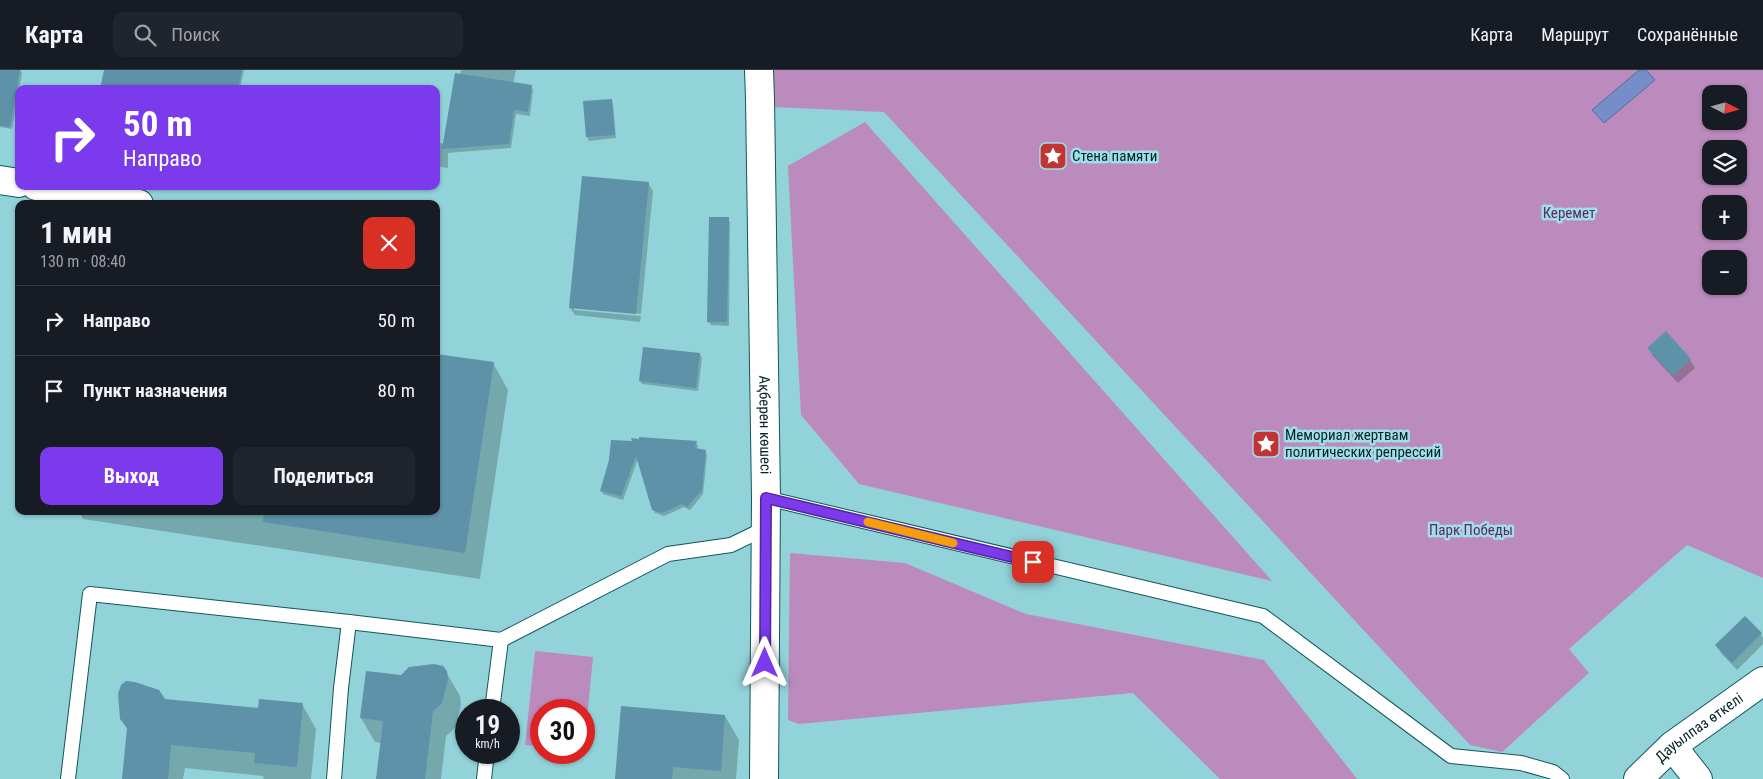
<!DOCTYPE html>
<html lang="ru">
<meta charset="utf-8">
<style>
:root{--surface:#171b24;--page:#20242c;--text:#f1f3f6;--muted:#9ea1a6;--line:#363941;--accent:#7c3aed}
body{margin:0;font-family:"Roboto Condensed",sans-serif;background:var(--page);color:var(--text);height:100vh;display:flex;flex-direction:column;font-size:19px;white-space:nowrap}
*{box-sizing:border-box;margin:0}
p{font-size:16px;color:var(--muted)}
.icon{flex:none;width:28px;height:28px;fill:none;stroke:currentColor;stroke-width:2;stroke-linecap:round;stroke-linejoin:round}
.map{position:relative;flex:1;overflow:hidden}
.details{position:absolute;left:15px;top:130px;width:425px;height:315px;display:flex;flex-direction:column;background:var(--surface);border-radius:10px;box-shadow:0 1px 4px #0004}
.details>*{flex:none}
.hud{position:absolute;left:15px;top:15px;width:425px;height:105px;border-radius:10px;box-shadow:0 1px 4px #0004;background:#7c3aed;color:#fff;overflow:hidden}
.needle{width:32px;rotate:96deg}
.buttons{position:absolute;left:1702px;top:15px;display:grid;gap:10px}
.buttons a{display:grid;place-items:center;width:45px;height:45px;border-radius:10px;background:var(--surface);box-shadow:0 1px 4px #0004;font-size:25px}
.speed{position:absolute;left:455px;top:629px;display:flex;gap:10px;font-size:25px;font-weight:700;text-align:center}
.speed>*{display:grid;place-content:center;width:65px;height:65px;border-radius:50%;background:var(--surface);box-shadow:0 1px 4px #0004;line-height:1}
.speed small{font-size:12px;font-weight:400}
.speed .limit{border:8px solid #d22;background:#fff;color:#111}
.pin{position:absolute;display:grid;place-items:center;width:42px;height:42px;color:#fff;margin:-21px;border-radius:10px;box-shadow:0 2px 8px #0006}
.me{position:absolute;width:55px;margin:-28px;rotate:0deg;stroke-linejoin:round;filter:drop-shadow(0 0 4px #0008)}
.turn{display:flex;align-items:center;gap:18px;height:105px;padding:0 25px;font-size:22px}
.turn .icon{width:65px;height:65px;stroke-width:2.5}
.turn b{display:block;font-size:35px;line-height:42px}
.round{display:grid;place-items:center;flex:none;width:52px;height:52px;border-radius:10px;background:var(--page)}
.headline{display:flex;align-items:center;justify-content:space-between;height:85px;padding:0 25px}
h1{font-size:30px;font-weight:700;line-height:38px}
.button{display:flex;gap:10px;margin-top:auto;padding:10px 25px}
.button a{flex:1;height:58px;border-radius:10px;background:var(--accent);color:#fff;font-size:20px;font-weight:700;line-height:58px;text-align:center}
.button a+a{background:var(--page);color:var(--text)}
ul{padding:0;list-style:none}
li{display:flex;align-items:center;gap:15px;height:70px;padding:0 25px;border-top:1px solid var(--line)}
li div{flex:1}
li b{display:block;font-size:19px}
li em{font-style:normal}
header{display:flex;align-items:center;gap:30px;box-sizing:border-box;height:70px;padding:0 25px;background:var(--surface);border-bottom:1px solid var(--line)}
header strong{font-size:24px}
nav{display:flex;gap:28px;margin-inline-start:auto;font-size:18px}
.search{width:350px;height:45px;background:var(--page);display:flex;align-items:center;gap:12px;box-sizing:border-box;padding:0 18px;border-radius:10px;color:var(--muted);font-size:19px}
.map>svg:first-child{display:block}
</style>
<header>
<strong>Карта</strong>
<div class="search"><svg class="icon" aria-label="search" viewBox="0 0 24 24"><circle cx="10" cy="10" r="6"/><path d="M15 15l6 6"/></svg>Поиск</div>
<nav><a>Карта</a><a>Маршрут</a><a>Сохранённые</a></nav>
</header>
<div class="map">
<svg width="1763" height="709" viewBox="0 0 1763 709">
<rect width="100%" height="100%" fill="#92d2d9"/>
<g fill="#bc8bbd" fill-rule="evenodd">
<path d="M 771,0 L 1763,0 L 1763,508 L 1687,475 L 1569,579 L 1589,603 L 1502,682 L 1470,675 L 884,42 L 774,37 ZM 1711,24 L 1739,24 L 1739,51 L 1711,51 ZM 1711,79 L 1739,79 L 1739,106 L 1711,106 ZM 1711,134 L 1739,134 L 1739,161 L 1711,161 ZM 1711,189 L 1739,189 L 1739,216 L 1711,216 Z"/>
<path d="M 865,52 L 1272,511 L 859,414 L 801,345 L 788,96 Z"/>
<path d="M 790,483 L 905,493 L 1026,544 L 1264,590 L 1357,709 L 1220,709 L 1133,623 L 799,654 L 788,650 Z"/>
<path d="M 535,581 L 593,587 L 584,679 L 584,640 L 541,640 L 541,676 L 525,675 Z"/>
</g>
<path fill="#758ec9" stroke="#546e98" d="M 1639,0 L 1646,0 L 1655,10 L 1604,53 L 1592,40 Z"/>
<g fill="#0003">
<path d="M 0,0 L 20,0 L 22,3 L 12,59 L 0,57 Z"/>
<path d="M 105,0 L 244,0 L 240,19 L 102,19 Z"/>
<path d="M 461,0 L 516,0 L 513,13 L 531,16 L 533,20 L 530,46 L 516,44 L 511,78 L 448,83 L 448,98 L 436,96 L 436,72 L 444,74 Z"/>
<path d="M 611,30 L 613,34 L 616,68 L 589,71 L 587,67 L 585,33 Z"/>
<path d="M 648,113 L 653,121 L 641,244 L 574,237 L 574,240 L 641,246 L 640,252 L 575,245 L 570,238 Z"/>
<path d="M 728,149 L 730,152 L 729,256 L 711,255 L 708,252 Z"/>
<path d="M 1666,263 L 1690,290 L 1695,298 L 1678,313 L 1653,286 L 1649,278 Z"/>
<path d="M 700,284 L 702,288 L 698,321 L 642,314 L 640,311 Z"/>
<path d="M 493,293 L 508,320 L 480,509 L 83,449 L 79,441 L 436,441 Z"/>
<path d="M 696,372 L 698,376 L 697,380 L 705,381 L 707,385 L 703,424 L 690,440 L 684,437 L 664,446 L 655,443 L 638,389 L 623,430 L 603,424 L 601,421 L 610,390 Z"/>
<path d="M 1761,564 L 1763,568 L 1763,574 L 1737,600 L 1721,583 L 1716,575 Z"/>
<path d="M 446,602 L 460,626 L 461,635 L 455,658 L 446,666 L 441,709 L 378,709 L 382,673 L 375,672 L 361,648 L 402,606 Z"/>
<path d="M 165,630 L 260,639 L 302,634 L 316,659 L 311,709 L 264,709 L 263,706 L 185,698 L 183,709 L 123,709 L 128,660 L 121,649 Z"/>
<path d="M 725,646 L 739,670 L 736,709 L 616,709 Z"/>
</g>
<g fill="#5d92a8">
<path d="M 0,0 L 20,0 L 10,57 L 0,56 Z"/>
<path d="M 104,0 L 242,0 L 238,19 L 100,19 Z"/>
<path d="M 455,3 L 532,15 L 528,42 L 514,40 L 509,74 L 442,79 Z"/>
<path d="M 612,29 L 615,65 L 586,67 L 583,31 Z"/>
<path d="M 582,106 L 649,112 L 636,244 L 569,238 Z"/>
<path d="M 709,147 L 729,147 L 727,252 L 707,252 Z"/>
<path d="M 1666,261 L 1691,289 L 1673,306 L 1647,278 Z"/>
<path d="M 643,277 L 700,283 L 696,318 L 639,311 Z"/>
<path d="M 436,284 L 494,292 L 465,483 L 263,452 L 264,441 L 436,441 Z"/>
<path d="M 639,367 L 697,371 L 695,378 L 706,380 L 702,420 L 687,437 L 682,434 L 662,443 L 652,440 L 636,386 L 621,426 L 600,421 L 609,390 L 611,370 L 632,371 L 631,368 L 639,369 Z"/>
<path d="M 1745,546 L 1762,563 L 1732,593 L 1715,575 Z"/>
<path d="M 434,594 L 443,596 L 447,601 L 448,610 L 442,633 L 433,641 L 425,709 L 376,709 L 383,651 L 360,648 L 366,601 L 401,605 L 409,597 Z"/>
<path d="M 126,611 L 135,612 L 159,620 L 165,629 L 258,638 L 259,629 L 303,633 L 297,697 L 254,693 L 255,683 L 171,675 L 168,709 L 122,709 L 127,658 L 120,649 L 118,624 L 121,615 Z"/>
<path d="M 621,636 L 725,645 L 721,701 L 673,697 L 672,709 L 615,709 Z"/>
</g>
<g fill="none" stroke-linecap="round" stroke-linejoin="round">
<defs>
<g id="lane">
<path d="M 766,428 L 1263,546 L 1451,686 L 1521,693 L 1553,702 L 1562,709"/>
<path d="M 492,640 L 501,570"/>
<path d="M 68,709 L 90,524 L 349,552 L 501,570 L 668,484 L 731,475 L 766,458"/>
<path d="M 334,709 L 341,618 L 349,552"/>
<path d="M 484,709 L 487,682"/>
</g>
<g id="street">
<path id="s1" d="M 759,0 L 760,29 L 766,428 L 764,709"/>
<path d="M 0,110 L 19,113"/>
<path d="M 36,116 L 139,134"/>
<path d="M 1672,676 L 1698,709"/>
<path id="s2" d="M 1638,709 L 1672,676 L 1763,611"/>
</g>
</defs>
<use href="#lane" stroke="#12575e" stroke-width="16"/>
<use href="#street" stroke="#12575e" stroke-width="30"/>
<use href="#lane" stroke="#fff" stroke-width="14"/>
<use href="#street" stroke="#fff" stroke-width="28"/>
</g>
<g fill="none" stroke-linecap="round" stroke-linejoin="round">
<defs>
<path id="route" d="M 765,593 L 766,428 L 1033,492"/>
</defs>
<use href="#route" stroke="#51269a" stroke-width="12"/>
<use href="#route" stroke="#7c3aed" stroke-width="9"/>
<path stroke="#f59e0b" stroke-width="9" d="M 868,452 L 953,473"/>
</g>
<defs>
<symbol id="sight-square" viewBox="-11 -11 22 22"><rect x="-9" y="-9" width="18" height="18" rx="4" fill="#c23433" stroke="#9fdfe7"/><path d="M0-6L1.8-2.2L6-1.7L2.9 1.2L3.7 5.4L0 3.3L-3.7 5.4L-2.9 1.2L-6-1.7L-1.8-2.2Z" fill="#fff"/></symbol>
</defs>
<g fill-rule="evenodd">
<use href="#sight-square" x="1037" y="70" width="32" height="32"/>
<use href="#sight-square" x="1250" y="358" width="32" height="32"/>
</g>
<g text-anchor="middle" stroke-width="5" stroke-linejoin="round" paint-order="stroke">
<g font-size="15" fill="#072225" stroke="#9fdfe7" text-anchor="start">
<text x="1072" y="91">Стена памяти</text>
<text x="1285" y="370">Мемориал жертвам<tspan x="1285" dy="17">политических репрессий</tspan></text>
</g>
<g font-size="15" fill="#632666" stroke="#9fdfe7">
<text x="1569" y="148">Керемет</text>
<text x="1471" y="465">Парк Победы</text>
</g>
<g font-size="15" fill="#072225" stroke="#9fdfe7">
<text dy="5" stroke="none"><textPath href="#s1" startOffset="355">Ақберен көшесі</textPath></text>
<text dy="5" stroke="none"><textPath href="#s2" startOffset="80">Дауылпаз өткелі</textPath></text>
</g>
</g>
</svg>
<div class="buttons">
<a><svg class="needle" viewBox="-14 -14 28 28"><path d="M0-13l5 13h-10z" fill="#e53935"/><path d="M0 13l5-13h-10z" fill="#9ea1a6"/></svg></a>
<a><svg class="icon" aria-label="layers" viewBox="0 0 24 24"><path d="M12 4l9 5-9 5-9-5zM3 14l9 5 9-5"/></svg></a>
<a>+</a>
<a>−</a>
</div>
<div class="speed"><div>19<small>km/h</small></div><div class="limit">30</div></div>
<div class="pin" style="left:1033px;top:492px;background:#d93025"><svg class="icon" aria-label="arrive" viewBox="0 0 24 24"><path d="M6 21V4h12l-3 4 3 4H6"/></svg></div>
<svg class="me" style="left:765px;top:593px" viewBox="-20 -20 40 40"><path d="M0-17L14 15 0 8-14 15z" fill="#7c3aed" stroke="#fff" stroke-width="4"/></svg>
<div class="hud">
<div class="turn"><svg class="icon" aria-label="right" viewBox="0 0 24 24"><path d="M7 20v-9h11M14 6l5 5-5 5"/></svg><div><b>50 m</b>Направо</div></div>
</div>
<section class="details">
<div class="headline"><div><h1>1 мин</h1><p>130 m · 08:40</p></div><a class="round" style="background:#d93025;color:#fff"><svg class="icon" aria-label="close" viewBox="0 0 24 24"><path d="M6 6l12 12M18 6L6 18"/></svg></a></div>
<ul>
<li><svg class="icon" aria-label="right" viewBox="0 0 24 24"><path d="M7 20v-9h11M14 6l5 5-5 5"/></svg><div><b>Направо</b></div><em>50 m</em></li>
<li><svg class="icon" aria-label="arrive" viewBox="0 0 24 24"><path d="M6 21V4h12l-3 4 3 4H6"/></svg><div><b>Пункт назначения</b></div><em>80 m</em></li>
</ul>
<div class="button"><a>Выход</a><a>Поделиться</a></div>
</section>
</div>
